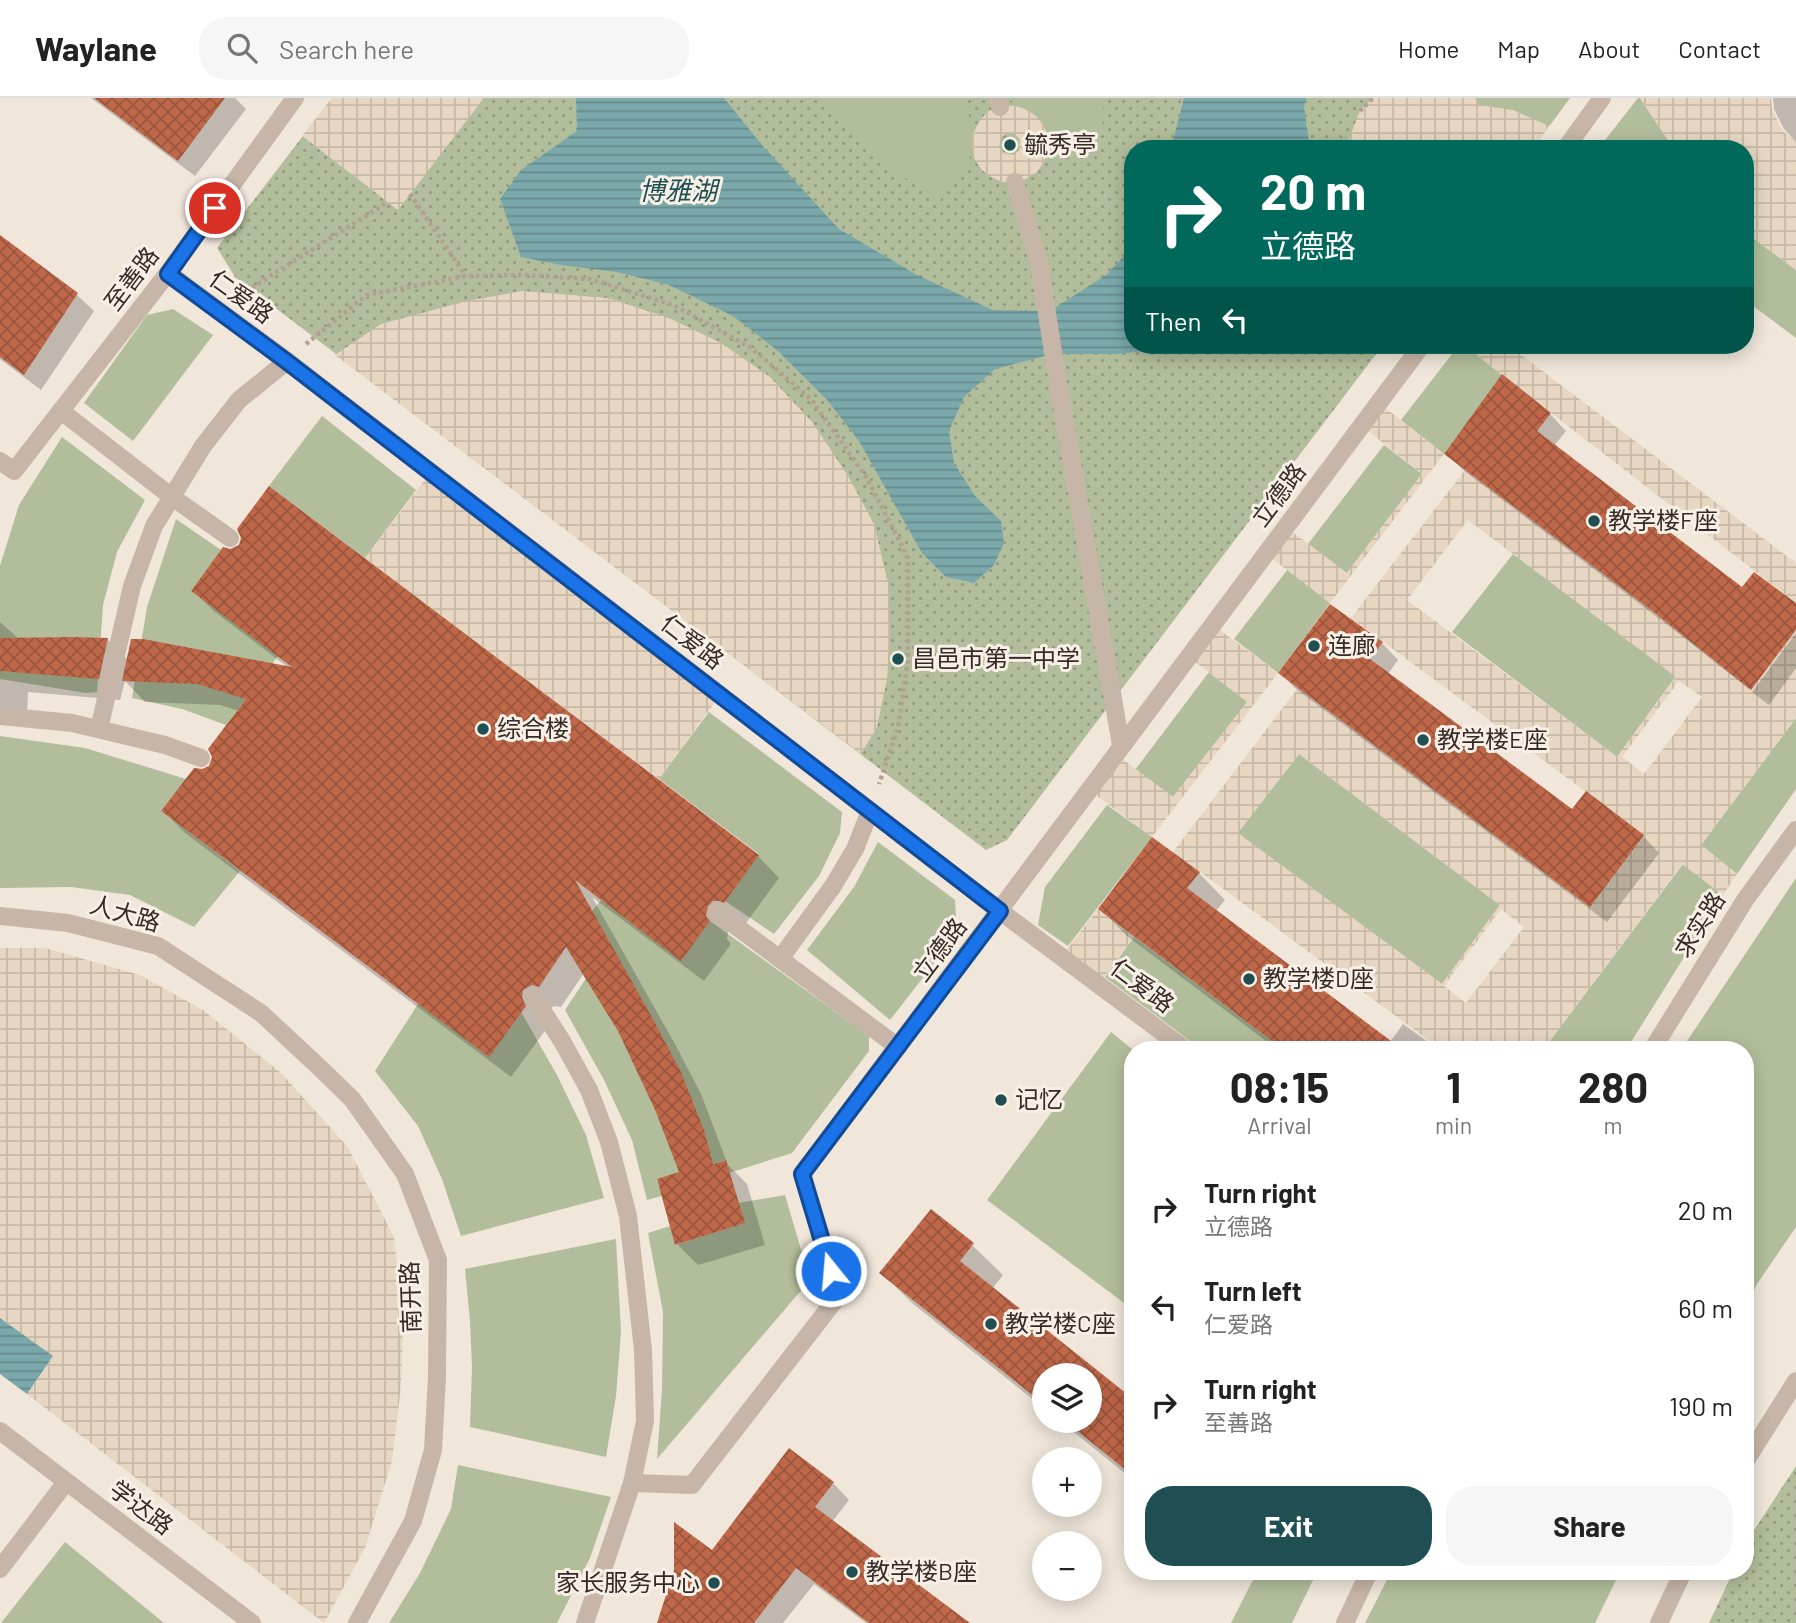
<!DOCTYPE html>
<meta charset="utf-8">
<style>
:root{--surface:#fff;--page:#f6f6f6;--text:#222;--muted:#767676;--line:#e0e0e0;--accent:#1f4f53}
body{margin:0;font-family:Barlow,"Noto Sans SC",sans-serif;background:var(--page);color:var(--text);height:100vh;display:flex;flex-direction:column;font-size:26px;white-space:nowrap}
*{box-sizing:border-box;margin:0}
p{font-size:23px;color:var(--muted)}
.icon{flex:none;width:38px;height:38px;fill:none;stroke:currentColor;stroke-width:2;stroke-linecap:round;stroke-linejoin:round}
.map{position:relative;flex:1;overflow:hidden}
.side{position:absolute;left:1124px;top:943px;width:630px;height:539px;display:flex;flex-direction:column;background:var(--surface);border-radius:28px;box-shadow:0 4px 18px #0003}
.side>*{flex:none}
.top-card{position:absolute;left:1124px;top:42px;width:630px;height:214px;border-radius:28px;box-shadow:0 4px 18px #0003;background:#00695c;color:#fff;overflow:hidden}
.buttons{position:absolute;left:1032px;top:1265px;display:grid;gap:14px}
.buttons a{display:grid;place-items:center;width:70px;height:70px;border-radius:50%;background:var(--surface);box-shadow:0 4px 18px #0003;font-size:35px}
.pin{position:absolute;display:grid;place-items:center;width:60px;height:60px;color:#fff;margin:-30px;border:4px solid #fff;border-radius:50%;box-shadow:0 2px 7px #0007}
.me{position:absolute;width:77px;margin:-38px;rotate:343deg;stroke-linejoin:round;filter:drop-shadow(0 0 5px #0008)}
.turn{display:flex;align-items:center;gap:24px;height:147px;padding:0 21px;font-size:32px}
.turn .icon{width:91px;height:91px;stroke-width:2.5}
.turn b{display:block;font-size:49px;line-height:60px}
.then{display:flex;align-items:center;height:66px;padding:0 21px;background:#0003;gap:14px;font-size:26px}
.eta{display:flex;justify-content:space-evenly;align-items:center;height:119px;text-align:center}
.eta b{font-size:42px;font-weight:700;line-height:49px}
.primary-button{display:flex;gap:14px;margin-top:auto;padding:14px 21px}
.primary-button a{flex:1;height:80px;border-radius:28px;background:var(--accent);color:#fff;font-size:28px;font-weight:700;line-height:80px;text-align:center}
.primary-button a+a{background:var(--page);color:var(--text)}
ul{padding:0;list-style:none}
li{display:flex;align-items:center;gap:21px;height:98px;padding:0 21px}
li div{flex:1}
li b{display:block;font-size:26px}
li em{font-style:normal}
header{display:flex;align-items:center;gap:42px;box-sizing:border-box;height:98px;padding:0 35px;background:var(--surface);border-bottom:2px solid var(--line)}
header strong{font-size:33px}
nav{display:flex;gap:38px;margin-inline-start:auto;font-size:24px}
.search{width:490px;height:63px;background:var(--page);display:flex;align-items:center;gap:18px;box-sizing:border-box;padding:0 24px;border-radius:28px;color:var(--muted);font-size:26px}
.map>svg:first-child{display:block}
</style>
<header>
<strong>Waylane</strong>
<div class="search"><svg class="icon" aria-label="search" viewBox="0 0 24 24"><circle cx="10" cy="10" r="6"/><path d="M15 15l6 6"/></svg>Search here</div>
<nav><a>Home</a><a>Map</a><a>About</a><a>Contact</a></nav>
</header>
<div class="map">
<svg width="1796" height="1525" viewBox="0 0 1796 1525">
<defs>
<pattern id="grass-dots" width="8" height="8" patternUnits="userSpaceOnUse" patternTransform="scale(1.75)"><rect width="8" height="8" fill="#b2be9b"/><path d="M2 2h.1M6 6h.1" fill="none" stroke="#929b7e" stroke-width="1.8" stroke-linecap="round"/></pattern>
<pattern id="plaza-grid" width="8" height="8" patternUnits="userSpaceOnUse" patternTransform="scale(1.75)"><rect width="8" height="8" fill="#e7d7c2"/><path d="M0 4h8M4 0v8" fill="none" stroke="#c7b9a7"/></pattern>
<pattern id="water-rules" width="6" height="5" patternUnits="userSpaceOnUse" patternTransform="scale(1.75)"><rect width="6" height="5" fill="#7ba9ab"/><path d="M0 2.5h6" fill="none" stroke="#668a8b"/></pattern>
<pattern id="building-cross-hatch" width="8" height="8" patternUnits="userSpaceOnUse" patternTransform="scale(1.75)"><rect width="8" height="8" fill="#bf6749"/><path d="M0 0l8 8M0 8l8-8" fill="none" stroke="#9c553d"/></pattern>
</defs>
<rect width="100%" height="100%" fill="#f0e6da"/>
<g fill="url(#grass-dots)">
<path d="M 332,0 L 1570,0 L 1532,51 L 1132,51 L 1132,247 L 1383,247 L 1007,742 L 986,752 L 235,179 L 217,150 Z"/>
<path d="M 1796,1368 L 1796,1525 L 1709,1525 L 1733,1474 L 1745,1474 L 1745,1449 L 1747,1443 Z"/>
</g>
<g fill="#b2be9b">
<path d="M 818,0 L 966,0 C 970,22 977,52 965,72 C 959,83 948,93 940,102 L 871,58 Z"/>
<path d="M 1011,0 L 1104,0 L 1102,37 L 1078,56 L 1044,64 C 1054,35 1042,15 1013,7 Z"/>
<path d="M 1475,0 L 1570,0 L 1549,28 L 1513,12 L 1479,7 Z"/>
<path d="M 1638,0 L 1640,0 L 1674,51 L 1598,51 Z"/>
<path d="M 1745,134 L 1796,172 L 1796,240 L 1745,202 Z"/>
<path d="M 173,211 L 213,237 L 133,343 L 84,305 L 147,217 Z"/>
<path d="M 1459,247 L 1464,247 L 1502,277 L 1444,356 L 1401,322 Z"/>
<path d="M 322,318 L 416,392 L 365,460 L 269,388 Z"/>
<path d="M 62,339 L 145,402 L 117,454 L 103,507 L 97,594 L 86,595 L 0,581 L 0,468 L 19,407 Z"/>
<path d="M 1384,347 L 1422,376 L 1347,475 L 1308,446 Z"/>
<path d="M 176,421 L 221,452 L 191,493 L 278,558 L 226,627 L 182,611 L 132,600 L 147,509 Z"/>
<path d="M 1513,456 L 1676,578 L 1617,659 L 1452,534 Z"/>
<path d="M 1288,471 L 1330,505 L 1278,575 L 1234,541 Z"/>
<path d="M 1209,574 L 1248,603 L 1173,699 L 1135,672 Z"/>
<path d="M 709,614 L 842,714 L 840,735 L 819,778 L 774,836 L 725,803 L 759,756 L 659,681 Z"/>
<path d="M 1796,620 L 1796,691 L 1737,776 L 1701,747 Z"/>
<path d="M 0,638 L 85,650 L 186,681 L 161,713 L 240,773 L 194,829 L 130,797 L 71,789 L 0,790 Z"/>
<path d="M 1299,656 L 1500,807 L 1442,886 L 1237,735 Z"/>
<path d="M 1107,707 L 1152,739 L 1068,848 L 1038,827 L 1045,789 Z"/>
<path d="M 878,744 L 955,802 L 956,818 L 954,840 L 890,922 L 807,852 L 854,789 Z"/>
<path d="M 1683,766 L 1723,797 L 1626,952 L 1543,952 Z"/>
<path d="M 1796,780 L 1796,1129 L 1757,1186 L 1745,1212 L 1745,952 L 1681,952 Z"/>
<path d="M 601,802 L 681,862 L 710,823 L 869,938 L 869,953 L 792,1055 L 729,1075 L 725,1062 L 657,1081 L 662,1098 L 647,1102 L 632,1042 L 604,982 L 565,912 L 610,844 L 589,817 Z"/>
<path d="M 1134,839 L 1284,952 L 1202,952 L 1105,879 Z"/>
<path d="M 418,906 L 521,914 L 557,977 L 586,1037 L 604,1100 L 461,1138 L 442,1081 L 418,1028 L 375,973 Z"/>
<path d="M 1111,934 L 1133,952 L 1132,1211 L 987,1102 Z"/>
<path d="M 785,1097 L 810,1182 L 657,1361 L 662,1292 L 663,1214 L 648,1135 L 670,1128 L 676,1147 L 744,1125 L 738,1105 Z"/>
<path d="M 616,1141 L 621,1234 L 616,1298 L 606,1359 L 470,1329 L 472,1269 L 470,1223 L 465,1171 Z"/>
<path d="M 458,1367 L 611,1399 L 590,1460 L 557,1525 L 389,1525 L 420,1475 L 451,1411 Z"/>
<path d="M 65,1444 L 164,1525 L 1,1525 Z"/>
<path d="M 1257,1474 L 1317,1474 L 1292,1525 L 1231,1525 Z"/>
<path d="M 1391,1474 L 1620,1474 L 1595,1525 L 1365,1525 Z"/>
</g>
<g fill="url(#plaza-grid)" fill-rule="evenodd">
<path d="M 332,0 L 484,0 L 398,112 L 302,38 Z"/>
<path d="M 1373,0 L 1475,0 L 1479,7 L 1513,12 L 1549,28 L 1532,51 L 1345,51 L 1360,13 Z"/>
<path d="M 1640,0 L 1771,0 L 1772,11 L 1782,32 L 1796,43 L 1796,172 L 1745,134 L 1745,51 L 1674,51 Z"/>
<path d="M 1013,7 L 1025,11 L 1036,18 L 1044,28 L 1048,41 L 1048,53 L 1044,64 L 1037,74 L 1026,81 L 1015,84 L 1002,84 L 991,79 L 982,72 L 975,62 L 972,49 L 973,36 L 979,24 L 987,14 L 1000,9 ZM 1008,35 L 1015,36 L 1020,42 L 1019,52 L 1013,57 L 1003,55 L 999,49 L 1001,39 Z"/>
<path d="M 522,193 L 608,200 L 669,220 L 721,245 L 770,279 L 813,325 L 848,378 L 874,426 L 888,485 L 890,538 L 887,581 L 877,629 L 861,656 L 335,257 L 381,226 L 467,203 Z"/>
<path d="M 1464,247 L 1508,247 L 1796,465 L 1796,505 Z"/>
<path d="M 1379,305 L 1444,356 L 1330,505 L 1266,456 L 1286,429 L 1347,475 L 1422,376 L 1362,328 Z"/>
<path d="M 1465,372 L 1655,515 L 1751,591 L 1796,532 L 1796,620 L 1701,747 L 1737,776 L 1723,797 L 1682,766 L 1543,952 L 1442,952 L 1173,754 L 1298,590 L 1590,808 L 1643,736 L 1351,520 ZM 1468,422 L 1676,579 L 1617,659 L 1407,502 ZM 1679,583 L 1702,599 L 1644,676 L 1622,659 ZM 1299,656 L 1500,807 L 1442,886 L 1238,735 ZM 1501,811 L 1524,829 L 1466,905 L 1444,888 Z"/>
<path d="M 431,374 L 720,597 L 659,681 L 365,460 Z"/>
<path d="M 1213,527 L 1278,575 L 1152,739 L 1089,692 L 1116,656 L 1173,699 L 1247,604 L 1189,559 Z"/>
<path d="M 1098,811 L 1134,839 L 1098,887 L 1061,859 Z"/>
<path d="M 0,850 L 45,850 L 140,877 L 203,912 L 281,975 L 347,1048 L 394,1139 L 403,1222 L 401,1288 L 392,1363 L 365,1450 L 324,1525 L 27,1296 L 53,1258 L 0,1220 Z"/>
</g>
<g fill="url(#water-rules)">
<path d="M 576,0 L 724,0 L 762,47 L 839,131 L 917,177 L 993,212 L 1050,213 L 1106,177 L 1132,150 L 1132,247 L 1191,247 L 1117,256 L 1052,256 L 995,271 L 964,299 L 949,333 L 954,365 L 975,398 L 1001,423 L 1004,445 L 994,467 L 974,485 L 946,479 L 922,455 L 859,343 L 828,303 L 778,253 L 733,218 L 669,187 L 617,174 L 561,167 L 521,159 L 500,101 L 521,72 L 577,33 Z"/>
<path d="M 1184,0 L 1306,0 L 1304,8 L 1310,51 L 1171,51 Z"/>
<path d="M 0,1220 L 53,1258 L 27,1296 L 0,1276 Z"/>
</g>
<g fill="#0003">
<path d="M 91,0 L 235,0 L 246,11 L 195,78 Z"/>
<path d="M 1773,0 L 1796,0 L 1796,44 L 1784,31 L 1774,11 Z"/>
<path d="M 0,139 L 77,197 L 94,213 L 41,292 L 0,261 Z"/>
<path d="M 1550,316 L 1566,333 L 1554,348 L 1742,491 L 1796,508 L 1796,529 L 1749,591 L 1674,532 L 1463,372 L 1447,356 Z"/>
<path d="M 193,493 L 758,758 L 779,780 L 746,825 L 729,830 L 727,841 L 731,846 L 704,883 L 592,799 L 675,946 L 701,996 L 728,1067 L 747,1086 L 765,1147 L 698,1167 L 677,1146 L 681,1076 L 658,1013 L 619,932 L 584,875 L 561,909 L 554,908 L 544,914 L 547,930 L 511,979 L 185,735 L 163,713 L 203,673 L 210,669 L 239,613 L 220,607 L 145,604 L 125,583 L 120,602 L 28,594 L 27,616 L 0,616 L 0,524 L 19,541 L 108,542 L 128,562 L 289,570 L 215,514 Z"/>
<path d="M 1796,535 L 1796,570 L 1769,607 L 1752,594 Z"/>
<path d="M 1382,545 L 1398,562 L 1388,576 L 1572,714 L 1643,738 L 1659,755 L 1607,824 L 1296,591 L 1280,575 Z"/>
<path d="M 1199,775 L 1225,802 L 1215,814 L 1390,944 L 1403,926 L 1439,952 L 1278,952 L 1127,838 L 1100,811 Z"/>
<path d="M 972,1147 L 1003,1177 L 992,1191 L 1132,1302 L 1132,1381 L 1060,1323 L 1090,1323 L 1090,1278 L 1045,1278 L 1045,1311 L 912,1205 L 882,1175 Z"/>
<path d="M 833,1385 L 849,1402 L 832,1424 L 967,1525 L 866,1525 L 814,1486 L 783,1525 L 659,1525 L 713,1454 Z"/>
</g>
<g fill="url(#building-cross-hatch)">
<path d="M 94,0 L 225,0 L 178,63 Z"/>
<path d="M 0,137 L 78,195 L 24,277 L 0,259 Z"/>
<path d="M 1502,276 L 1551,315 L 1537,333 L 1742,489 L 1754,474 L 1796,505 L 1796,532 L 1751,592 L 1655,515 L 1444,356 Z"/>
<path d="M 269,388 L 759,757 L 724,805 L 719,803 L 713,803 L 708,808 L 706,818 L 710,823 L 681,863 L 575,782 L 654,923 L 680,972 L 704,1032 L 713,1066 L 726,1062 L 745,1125 L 675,1147 L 657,1081 L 679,1074 L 656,1014 L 618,933 L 566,849 L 539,889 L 532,887 L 523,892 L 522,899 L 526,908 L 489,959 L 161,713 L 194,670 L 202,671 L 209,668 L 212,659 L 208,651 L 246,601 L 197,586 L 122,583 L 131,541 L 143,541 L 292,569 L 191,493 L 223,449 L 230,451 L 239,447 L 241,440 L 237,431 Z"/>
<path d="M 1330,506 L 1383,544 L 1370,561 L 1572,711 L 1586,693 L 1644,737 L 1590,809 L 1278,575 Z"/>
<path d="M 72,539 L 108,540 L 99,581 L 0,573 L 0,540 Z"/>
<path d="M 1152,739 L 1200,774 L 1187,790 L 1403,952 L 1284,952 L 1098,811 Z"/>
<path d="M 931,1111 L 974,1145 L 960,1163 L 1132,1300 L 1132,1377 L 1065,1323 L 1090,1323 L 1090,1278 L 1045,1278 L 1045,1307 L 879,1175 Z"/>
<path d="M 789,1350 L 834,1384 L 815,1409 L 970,1525 L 869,1525 L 796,1470 L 754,1525 L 657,1525 L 674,1472 L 674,1424 L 712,1452 Z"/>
</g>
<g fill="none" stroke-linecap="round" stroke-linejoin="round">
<g stroke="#b3a091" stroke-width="4.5" stroke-dasharray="3.5 3.5" stroke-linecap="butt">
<path d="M 1360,13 L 1373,0"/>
<path d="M 410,96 L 466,178"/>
<path d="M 240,197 L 388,104"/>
<path d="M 306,246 L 367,197 L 466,178 L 525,177 L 590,181 L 673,207 L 750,249 L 811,301 L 867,380 L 908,460 L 908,561 L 898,630 L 879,686"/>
</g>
<g stroke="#c7b6a7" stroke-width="18">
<path d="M 997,0 L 1000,9"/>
<path d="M 1565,51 L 1602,0"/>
<path d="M 1015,84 L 1039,165 L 1058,285 L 1121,647"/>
<path d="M 168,175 L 287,263 L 1000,813 L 1186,952"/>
<path d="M 61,313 L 172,399 L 230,440"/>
<path d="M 0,363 L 14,373 L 168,175 L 295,0"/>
<path d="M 0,618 L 72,625 L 165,647 L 201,660"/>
<path d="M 99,631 L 132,488 L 154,428 L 203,348 L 239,302 L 287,263"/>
<path d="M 717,814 L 898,949"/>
<path d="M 0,818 L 68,825 L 158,848 L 261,915 L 320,970 L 352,1001 L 405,1076 L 438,1162 L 437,1279 L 433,1352 L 413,1423 L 357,1525"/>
<path d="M 780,861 L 833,788 L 855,751 L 870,713"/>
<path d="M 533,898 L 562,943 L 589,992 L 609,1044 L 628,1118 L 643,1252 L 645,1323 L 632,1385 L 585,1525"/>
<path d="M 1652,952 L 1745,802 L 1796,732"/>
<path d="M 0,1333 L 252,1525"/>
<path d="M 1745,1364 L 1796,1283"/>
<path d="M 632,1385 L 692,1387 L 839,1197 L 802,1076 L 1422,247"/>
<path d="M 0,1471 L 66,1384"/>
<path d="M 1345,1525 L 1369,1474"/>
<path d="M 1659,1525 L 1683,1474"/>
</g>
</g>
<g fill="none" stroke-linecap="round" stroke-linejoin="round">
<defs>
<path id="route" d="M 215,110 L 168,176 L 286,263 L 1000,813 L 802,1076 L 831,1173"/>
</defs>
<use href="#route" stroke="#114b97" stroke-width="18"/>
<use href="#route" stroke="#1a73e8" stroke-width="12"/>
</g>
<g fill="#1f4f53" stroke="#f8f0e6" stroke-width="2.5">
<circle cx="1010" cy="47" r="7"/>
<circle cx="1594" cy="423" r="7"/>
<circle cx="1314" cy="548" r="7"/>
<circle cx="898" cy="561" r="7"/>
<circle cx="483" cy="631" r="7"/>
<circle cx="1423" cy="642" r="7"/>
<circle cx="1249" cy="881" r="7"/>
<circle cx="1001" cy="1002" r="7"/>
<circle cx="991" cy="1226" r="7"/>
<circle cx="852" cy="1474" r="7"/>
<circle cx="714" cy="1485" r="7"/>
</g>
<g text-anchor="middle" stroke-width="6" stroke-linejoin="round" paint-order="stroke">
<g font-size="24" fill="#342b27" stroke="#f8f0e6" text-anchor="start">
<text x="1024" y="55">毓秀亭</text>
<text x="1608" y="431">教学楼F座</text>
<text x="1328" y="556">连廊</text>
<text x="912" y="569">昌邑市第一中学</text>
<text x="497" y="639">综合楼</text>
<text x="1437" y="650">教学楼E座</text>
<text x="1263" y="889">教学楼D座</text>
<text x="1015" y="1010">记忆</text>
<text x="1005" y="1234">教学楼C座</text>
<text x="866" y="1482">教学楼B座</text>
<text x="700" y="1493" text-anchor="end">家长服务中心</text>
</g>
<g font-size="24" fill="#342b27" stroke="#f8f0e6">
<text transform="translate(132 181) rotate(-53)" y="8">至善路</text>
<text transform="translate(241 199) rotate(36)" y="8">仁爱路</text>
<text transform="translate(1279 397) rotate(-53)" y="8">立德路</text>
<text transform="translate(692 544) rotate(38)" y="8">仁爱路</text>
<text transform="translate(125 816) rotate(16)" y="8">人大路</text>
<text transform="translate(1700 827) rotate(-58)" y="8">求实路</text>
<text transform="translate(940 852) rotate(-53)" y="8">立德路</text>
<text transform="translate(1142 888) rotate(37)" y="8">仁爱路</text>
<text transform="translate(411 1199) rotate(-92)" y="8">南开路</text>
<text transform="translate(141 1410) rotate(37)" y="8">学达路</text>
</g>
<g font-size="26" font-style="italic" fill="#1f4f53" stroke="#f8f0e6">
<text x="678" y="102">博雅湖</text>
</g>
</g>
</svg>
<div class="buttons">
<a><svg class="icon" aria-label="layers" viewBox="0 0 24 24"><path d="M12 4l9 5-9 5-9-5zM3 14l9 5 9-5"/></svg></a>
<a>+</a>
<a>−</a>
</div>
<div class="pin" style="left:215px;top:110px;background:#d93025"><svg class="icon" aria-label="arrive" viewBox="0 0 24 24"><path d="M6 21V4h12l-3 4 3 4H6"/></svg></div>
<svg class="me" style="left:831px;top:1173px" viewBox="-20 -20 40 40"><circle r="17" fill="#1a73e8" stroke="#fff" stroke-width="3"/><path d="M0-11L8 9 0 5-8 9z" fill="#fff"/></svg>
<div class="top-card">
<div class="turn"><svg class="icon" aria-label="right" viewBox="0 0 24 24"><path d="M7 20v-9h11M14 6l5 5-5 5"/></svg><div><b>20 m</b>立德路</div></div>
<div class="then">Then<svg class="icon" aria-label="left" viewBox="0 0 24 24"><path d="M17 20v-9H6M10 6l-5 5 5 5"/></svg></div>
</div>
<section class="side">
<div class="eta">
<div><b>08:15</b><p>Arrival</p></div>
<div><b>1</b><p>min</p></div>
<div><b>280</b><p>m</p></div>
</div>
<ul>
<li><svg class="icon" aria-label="right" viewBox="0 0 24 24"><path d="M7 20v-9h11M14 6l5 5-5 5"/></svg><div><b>Turn right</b><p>立德路</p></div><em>20 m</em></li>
<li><svg class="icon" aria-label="left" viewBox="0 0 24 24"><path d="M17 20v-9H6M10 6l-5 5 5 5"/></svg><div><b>Turn left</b><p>仁爱路</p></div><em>60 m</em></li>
<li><svg class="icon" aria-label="right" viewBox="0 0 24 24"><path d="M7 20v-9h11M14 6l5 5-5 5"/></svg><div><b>Turn right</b><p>至善路</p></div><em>190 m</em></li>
</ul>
<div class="primary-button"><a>Exit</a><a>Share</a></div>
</section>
</div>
